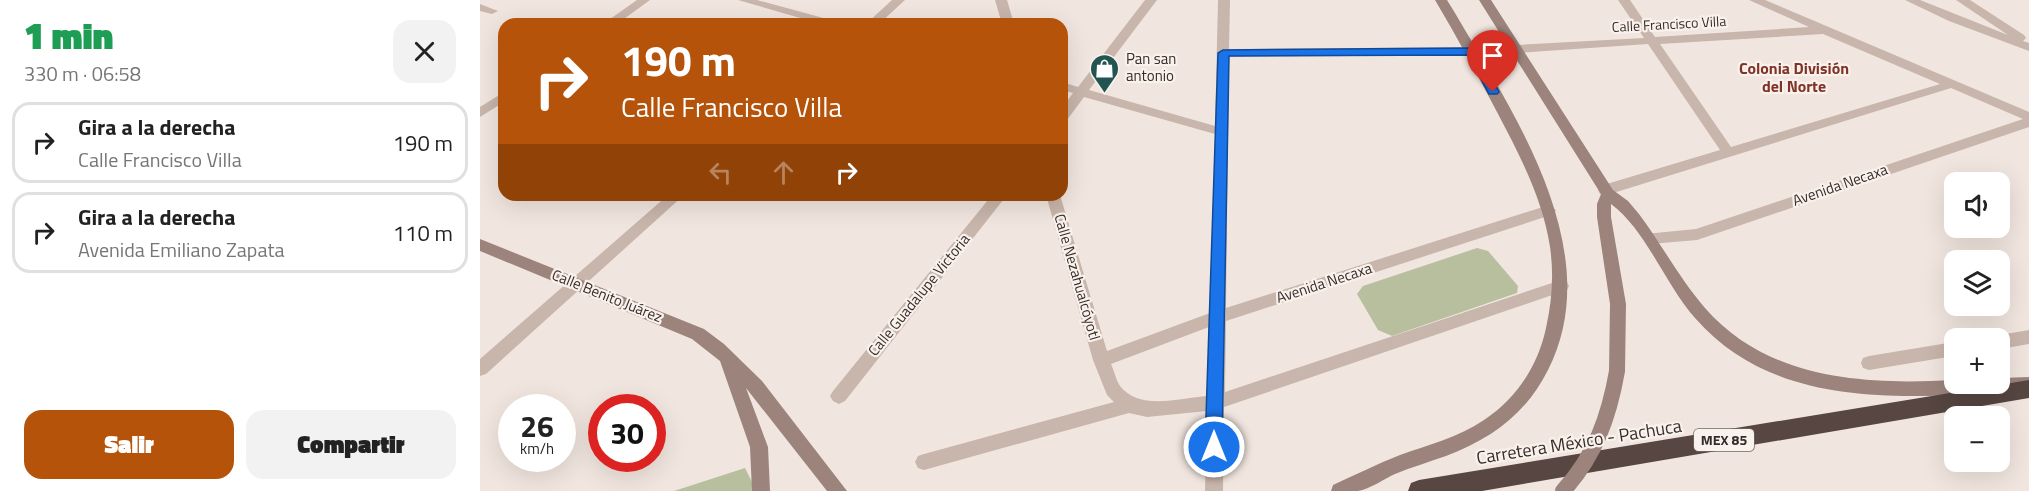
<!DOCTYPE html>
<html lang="es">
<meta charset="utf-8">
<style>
:root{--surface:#fff;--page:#f2f2f2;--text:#222;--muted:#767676;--line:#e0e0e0;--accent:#b45309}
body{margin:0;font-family:"Titillium Web",sans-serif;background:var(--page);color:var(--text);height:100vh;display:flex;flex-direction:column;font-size:22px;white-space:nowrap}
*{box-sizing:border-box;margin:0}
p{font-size:20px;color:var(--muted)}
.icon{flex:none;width:33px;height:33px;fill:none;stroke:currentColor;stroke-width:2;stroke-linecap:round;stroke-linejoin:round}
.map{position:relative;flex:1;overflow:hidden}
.drawer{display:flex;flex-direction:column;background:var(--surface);width:480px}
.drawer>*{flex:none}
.hud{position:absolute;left:18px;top:18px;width:570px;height:183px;border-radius:18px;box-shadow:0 6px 24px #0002;background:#b45309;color:#fff;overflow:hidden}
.buttons{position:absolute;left:1464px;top:172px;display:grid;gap:12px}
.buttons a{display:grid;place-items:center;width:66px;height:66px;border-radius:12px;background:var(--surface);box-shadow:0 6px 24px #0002;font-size:30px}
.speed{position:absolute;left:18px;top:394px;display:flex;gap:12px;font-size:30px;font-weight:700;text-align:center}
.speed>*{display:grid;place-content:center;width:78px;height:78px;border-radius:50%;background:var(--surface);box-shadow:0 6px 24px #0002;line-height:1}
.speed small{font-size:15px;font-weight:400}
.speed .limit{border:9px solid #d22;background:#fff;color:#111}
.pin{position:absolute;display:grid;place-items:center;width:51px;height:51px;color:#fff;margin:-62px -26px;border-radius:50% 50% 50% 0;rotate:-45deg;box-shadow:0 0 6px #0007}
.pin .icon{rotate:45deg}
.me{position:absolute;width:66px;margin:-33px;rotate:0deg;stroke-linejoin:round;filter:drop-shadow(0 0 4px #0008)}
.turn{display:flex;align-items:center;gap:21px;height:126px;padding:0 24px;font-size:27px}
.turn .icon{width:78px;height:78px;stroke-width:2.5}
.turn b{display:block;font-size:42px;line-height:51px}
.lanes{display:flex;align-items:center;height:57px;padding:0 24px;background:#0003;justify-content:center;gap:30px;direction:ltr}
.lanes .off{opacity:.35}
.round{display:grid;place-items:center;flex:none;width:63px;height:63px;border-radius:18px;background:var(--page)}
.head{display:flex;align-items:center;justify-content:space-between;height:102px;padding:0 24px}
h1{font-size:36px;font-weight:800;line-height:45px;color:#1e9e55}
.primary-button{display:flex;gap:12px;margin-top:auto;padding:12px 24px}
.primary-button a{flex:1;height:69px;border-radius:18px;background:var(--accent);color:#fff;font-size:24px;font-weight:800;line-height:69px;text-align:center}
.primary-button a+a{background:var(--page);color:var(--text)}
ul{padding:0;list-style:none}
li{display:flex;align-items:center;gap:18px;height:81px;margin:0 12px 9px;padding:0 12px;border:3px solid var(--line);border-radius:18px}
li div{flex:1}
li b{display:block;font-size:22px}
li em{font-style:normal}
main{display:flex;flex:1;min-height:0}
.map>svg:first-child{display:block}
</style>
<main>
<section class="drawer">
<div class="head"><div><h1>1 min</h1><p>330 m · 06:58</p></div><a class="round"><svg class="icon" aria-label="close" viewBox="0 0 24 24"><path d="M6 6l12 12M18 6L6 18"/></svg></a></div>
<ul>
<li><svg class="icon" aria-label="right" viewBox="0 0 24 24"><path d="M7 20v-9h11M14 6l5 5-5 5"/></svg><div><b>Gira a la derecha</b><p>Calle Francisco Villa</p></div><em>190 m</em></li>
<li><svg class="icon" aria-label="right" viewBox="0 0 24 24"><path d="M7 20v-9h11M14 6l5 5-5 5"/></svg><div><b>Gira a la derecha</b><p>Avenida Emiliano Zapata</p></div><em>110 m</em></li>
</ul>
<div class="primary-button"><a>Salir</a><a>Compartir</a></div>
</section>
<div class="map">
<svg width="1549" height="491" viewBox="0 0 1549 491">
<rect width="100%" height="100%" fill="#f1e6df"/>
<g fill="#b8bf9f">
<path d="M 997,248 L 1008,251 L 1038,286 L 1037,293 L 912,336 L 898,330 L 877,294 L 883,286 Z"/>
<path d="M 265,468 L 274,486 L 274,491 L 194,491 Z"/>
</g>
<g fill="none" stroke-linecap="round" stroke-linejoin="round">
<g fill="#c8b5ab" fill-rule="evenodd">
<path d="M 157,0 L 170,0 L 137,24 L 123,24 Z"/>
<path d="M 258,0 L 277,0 L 358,22 L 360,24 L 341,24 Z"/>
<path d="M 412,0 L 425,0 L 399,24 L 386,24 Z"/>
<path d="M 515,0 L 527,0 L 534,24 L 522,24 Z"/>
<path d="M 665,0 L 677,0 L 609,90 L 735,126 L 738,0 L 750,0 L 749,49 L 991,47 L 997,51 L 991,55 L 749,57 L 746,308 L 1069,205 L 1076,210 L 1074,214 L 746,321 L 745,392 L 1081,280 L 1087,282 L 1089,286 L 1087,290 L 744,407 L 743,491 L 725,491 L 727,411 L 667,417 L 649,413 L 444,470 L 438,468 L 435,462 L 438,456 L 444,454 L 634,402 L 627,395 L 613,360 L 566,195 L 580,195 L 627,351 L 730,313 L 735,134 L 604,97 L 587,120 L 582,121 L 582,108 L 593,93 L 582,90 L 582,82 L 598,87 ZM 729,327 L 727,396 C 700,398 659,411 640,386 C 636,380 634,370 631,364 Z"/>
<path d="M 1138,0 L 1150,0 L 1175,37 L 1329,27 L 1269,0 L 1285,0 L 1549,112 L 1549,127 L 1217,240 L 1170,244 L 1165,242 L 1163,238 L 1165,234 L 1216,229 L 1543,119 L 1471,88 L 1130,194 L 1120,194 L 1118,190 L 1120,186 L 1240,150 L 1168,44 L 1036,53 L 1030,49 L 1036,45 L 1164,38 ZM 1343,34 L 1460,84 L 1251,147 L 1180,44 Z"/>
<path d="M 1425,0 L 1440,0 L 1528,35 L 1476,0 L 1490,0 L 1544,35 L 1546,38 L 1543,41 L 1549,43 L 1549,51 L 1469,21 Z"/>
<path d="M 0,4 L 18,11 L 12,14 L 0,11 Z"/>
<path d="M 24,92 L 24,102 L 0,117 L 0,107 Z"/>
<path d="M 188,195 L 204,195 L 6,374 L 0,376 L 0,359 Z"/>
<path d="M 512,195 L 527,195 L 365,401 L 359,404 L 353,401 L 350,396 L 353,391 Z"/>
<path d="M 1549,330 L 1549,344 L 1520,349 L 1520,339 L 1513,339 L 1520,335 Z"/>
<path d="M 1474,342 L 1474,356 L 1389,370 L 1383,368 L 1381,363 L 1383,358 L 1389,356 Z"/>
</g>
<g fill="#9c847d" fill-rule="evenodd">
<path d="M 955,0 L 967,0 L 975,13 C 1034,114 1128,252 1068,370 C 1046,414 1011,439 966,456 C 949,462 932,467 915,474 C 904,479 890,489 878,491 C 869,491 859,491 851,491 L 853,485 C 875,475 897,464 920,455 C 948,445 979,437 1004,420 C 1036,399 1058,366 1066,328 C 1072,301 1074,274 1070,247 C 1063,199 1039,154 1017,112 C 997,74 977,37 955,0 Z"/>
<path d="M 999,0 L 1011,0 L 1133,190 L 1148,201 L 1159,214 C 1182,245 1200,279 1225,308 C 1288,380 1385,385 1474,380 L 1474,384 L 1520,384 L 1520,378 L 1549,377 L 1549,391 C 1434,397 1299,414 1215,318 C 1185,284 1166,230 1131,204 L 1131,217 L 1146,304 L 1145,371 L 1143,376 L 1137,378 L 1131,376 L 1129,371 L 1130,304 L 1117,217 L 1117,204 L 1121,194 Z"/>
<path d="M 0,239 L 224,329 L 244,344 L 282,381 L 367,491 L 347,491 L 266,388 L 288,447 L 290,491 L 272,491 L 270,447 L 240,361 L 212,339 L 0,251 Z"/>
</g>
<path fill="#574642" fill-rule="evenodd" d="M 1549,380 L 1549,398 L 1002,491 L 928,491 L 931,483 L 939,480 Z"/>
<path stroke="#9c847d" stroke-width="16" d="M 1083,491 C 1115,456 1129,417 1137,371"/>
</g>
<path fill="#1a73e8" stroke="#114b97" stroke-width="1.5" d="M 991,48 L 997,51 L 1019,92 L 1017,94 L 1009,94 L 988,55 L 749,56 L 742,447 L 739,452 L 734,454 L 728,452 L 725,447 L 738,53 L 743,50 Z"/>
<defs>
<symbol id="shop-pin" viewBox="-11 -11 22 30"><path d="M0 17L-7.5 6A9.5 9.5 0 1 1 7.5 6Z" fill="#225552" stroke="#f9f1eb"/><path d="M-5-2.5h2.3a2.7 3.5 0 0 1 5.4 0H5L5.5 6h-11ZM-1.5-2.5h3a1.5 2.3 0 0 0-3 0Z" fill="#fff"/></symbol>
</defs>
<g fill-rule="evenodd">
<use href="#shop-pin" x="608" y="52" width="33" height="45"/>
</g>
<g text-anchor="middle" stroke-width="4.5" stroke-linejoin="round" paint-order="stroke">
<g font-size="14" fill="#372c2a" stroke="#f9f1eb">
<text transform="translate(1189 24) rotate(-3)" y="5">Calle Francisco Villa</text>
</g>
<rect fill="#f9f1eb" stroke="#716764" stroke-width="1.5" x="1214" y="429" width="60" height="22" rx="4.5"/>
<g font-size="14" font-weight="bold" fill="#372c2a">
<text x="1244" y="445">MEX 85</text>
</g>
<g font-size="15" fill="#372c2a" stroke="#f9f1eb" text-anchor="start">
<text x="646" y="64">Pan san<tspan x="646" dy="17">antonio</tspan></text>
</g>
<g font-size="15" fill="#372c2a" stroke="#f9f1eb">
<text transform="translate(1360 185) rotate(-19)" y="5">Avenida Necaxa</text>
<text transform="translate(597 277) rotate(74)" y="5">Calle Nezahualcóyotl</text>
<text transform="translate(844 283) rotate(-18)" y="5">Avenida Necaxa</text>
<text transform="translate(439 295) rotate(-51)" y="5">Calle Guadalupe Victoria</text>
<text transform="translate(127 296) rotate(22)" y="5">Calle Benito Juárez</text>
</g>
<g font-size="16" font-weight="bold" fill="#803329" stroke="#f9f1eb">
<text x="1314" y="74">Colonia División<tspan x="1314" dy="18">del Norte</tspan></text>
</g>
<g font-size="18" fill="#372c2a" stroke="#f9f1eb">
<text transform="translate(1099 442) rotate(-9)" y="6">Carretera México - Pachuca</text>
</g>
</g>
</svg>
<div class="buttons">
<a><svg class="icon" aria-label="sound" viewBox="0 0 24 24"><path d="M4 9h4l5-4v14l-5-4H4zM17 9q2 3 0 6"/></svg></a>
<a><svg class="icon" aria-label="layers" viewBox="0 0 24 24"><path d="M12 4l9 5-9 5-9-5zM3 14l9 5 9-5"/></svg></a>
<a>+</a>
<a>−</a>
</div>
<div class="speed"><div>26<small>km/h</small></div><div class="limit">30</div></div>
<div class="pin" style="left:1013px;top:92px;background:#d93025"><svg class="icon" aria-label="arrive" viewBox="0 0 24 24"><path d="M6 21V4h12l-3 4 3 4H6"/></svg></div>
<svg class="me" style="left:734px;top:447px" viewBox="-20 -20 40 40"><circle r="17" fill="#1a73e8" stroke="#fff" stroke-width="3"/><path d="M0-11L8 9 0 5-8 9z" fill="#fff"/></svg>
<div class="hud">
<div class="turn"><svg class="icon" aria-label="right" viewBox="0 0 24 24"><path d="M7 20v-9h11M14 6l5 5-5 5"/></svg><div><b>190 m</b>Calle Francisco Villa</div></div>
<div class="lanes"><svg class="icon off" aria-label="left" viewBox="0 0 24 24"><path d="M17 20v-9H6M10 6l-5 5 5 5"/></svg><svg class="icon off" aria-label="ahead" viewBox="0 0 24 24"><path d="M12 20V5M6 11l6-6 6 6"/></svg><svg class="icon" aria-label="right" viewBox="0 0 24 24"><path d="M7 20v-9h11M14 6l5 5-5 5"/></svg></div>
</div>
</div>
</main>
